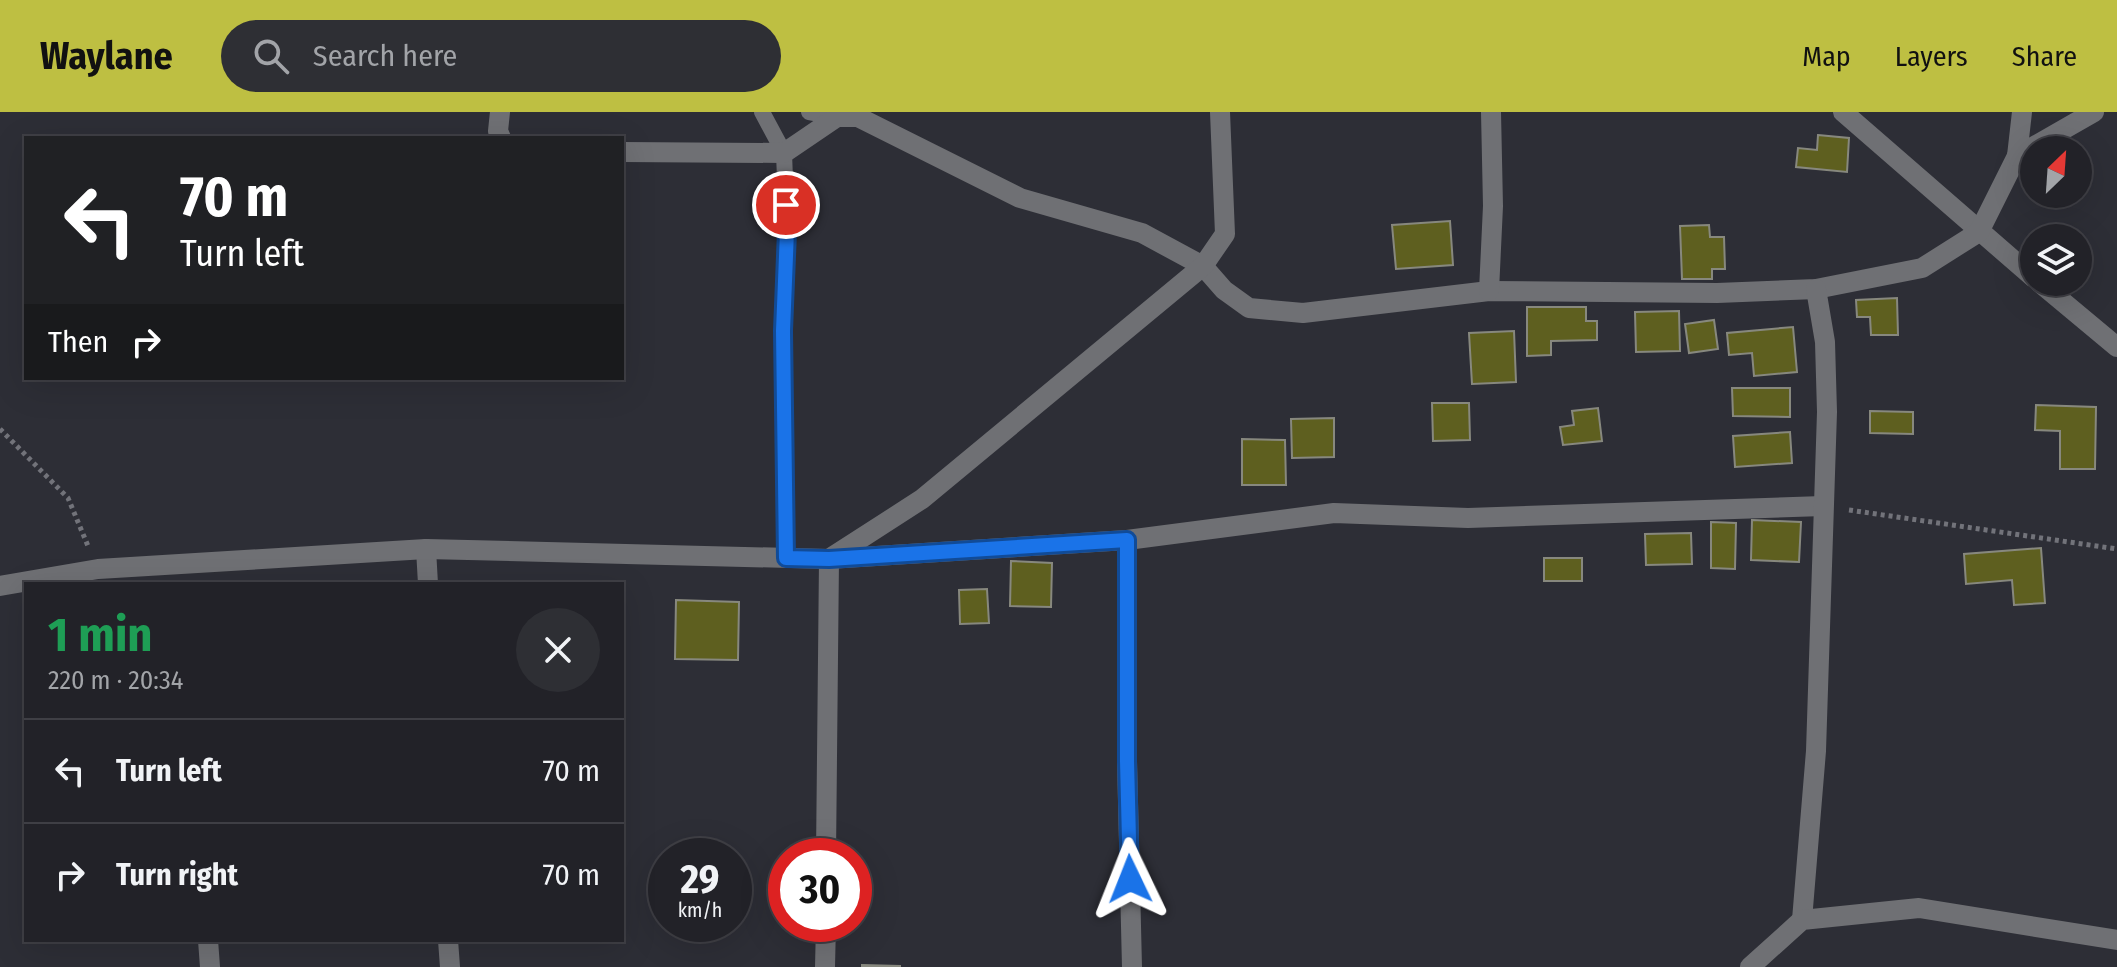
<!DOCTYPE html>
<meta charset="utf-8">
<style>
:root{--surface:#222228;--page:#2e2f34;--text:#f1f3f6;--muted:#a2a4a8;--line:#3f3f45;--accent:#bebf42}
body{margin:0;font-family:"Fira Sans Condensed",sans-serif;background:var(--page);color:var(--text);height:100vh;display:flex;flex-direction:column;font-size:30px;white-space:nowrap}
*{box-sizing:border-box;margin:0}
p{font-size:26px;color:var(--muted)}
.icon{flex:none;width:44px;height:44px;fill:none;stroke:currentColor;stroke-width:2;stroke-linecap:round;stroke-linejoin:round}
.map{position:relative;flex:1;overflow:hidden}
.side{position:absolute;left:24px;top:470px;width:600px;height:360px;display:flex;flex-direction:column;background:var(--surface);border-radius:0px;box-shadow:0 8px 32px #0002,0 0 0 2px var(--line)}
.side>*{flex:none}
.banner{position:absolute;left:24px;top:24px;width:600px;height:244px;border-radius:0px;box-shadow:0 8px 32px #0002,0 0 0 2px var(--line);background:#202124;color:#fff;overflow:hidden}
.needle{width:52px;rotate:25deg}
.buttons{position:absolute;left:2020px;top:24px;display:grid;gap:16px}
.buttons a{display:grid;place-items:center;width:72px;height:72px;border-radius:50%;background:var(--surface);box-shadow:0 8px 32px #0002,0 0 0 2px var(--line);font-size:40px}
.speed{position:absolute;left:648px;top:726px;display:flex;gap:16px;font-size:40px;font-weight:700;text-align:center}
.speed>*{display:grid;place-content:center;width:104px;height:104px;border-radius:50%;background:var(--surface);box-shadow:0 8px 32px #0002,0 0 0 2px var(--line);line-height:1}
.speed small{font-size:20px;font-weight:400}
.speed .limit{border:12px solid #d22;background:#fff;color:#111}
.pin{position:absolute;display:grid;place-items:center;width:68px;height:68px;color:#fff;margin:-34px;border:4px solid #fff;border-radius:50%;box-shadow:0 2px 8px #0007}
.me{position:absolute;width:88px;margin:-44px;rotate:358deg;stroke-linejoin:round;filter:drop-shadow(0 0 6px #0008)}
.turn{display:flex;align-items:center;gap:28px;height:168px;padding:0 24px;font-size:36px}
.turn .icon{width:104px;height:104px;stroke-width:2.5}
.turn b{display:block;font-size:56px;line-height:68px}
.then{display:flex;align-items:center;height:76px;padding:0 24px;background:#0003;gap:16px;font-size:30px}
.round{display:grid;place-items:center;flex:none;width:84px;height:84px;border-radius:42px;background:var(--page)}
.overview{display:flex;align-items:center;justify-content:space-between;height:136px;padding:0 24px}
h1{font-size:48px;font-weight:700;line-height:60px;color:#1e9e55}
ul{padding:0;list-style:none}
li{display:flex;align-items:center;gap:24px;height:104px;padding:0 24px;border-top:2px solid var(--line)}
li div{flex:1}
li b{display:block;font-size:30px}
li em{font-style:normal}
header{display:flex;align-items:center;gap:48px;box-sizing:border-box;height:112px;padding:0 40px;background:var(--accent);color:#111}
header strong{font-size:38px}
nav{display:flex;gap:44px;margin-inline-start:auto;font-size:28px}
.search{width:560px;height:72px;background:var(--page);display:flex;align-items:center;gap:20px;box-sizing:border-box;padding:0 28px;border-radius:44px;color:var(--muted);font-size:30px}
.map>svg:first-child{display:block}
</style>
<header>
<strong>Waylane</strong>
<div class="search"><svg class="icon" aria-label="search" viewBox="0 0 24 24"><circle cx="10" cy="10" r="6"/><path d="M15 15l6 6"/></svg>Search here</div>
<nav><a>Map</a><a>Layers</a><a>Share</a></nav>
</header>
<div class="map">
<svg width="2117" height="855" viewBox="0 0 2117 855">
<rect width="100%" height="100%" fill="#2d2e36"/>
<g fill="#5e5f1f" stroke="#87887e" stroke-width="2">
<path d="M 1818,23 L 1849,26 L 1847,60 L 1796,55 L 1798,36 L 1817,38 Z"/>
<path d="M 1450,109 L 1453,153 L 1396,157 L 1392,113 Z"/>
<path d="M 1709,113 L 1710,125 L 1724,125 L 1725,157 L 1712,157 L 1712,167 L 1682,167 L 1680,114 Z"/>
<path d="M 1897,186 L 1898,223 L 1871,223 L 1870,205 L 1857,205 L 1856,188 Z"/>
<path d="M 1527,195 L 1586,195 L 1586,209 L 1597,209 L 1597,228 L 1551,229 L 1551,243 L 1527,244 Z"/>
<path d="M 1679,199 L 1680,239 L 1636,240 L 1635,200 Z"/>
<path d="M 1714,208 L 1718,237 L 1689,241 L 1685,212 Z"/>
<path d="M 1793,215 L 1797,260 L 1754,264 L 1752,241 L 1729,243 L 1727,221 Z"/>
<path d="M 1514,219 L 1516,270 L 1472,272 L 1469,221 Z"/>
<path d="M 1732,276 L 1790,276 L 1790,305 L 1733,304 Z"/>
<path d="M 1432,291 L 1469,291 L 1470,328 L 1433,329 Z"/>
<path d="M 2036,293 L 2096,295 L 2095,357 L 2060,357 L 2060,319 L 2035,318 Z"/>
<path d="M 1598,296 L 1602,329 L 1563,333 L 1560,315 L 1574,313 L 1572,299 Z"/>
<path d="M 1870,299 L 1913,300 L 1913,322 L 1870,321 Z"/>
<path d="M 1334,306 L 1334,345 L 1292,346 L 1291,307 Z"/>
<path d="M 1790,320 L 1792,351 L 1735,355 L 1733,324 Z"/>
<path d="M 1242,327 L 1285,328 L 1286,373 L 1242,373 Z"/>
<path d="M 1752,408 L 1801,410 L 1799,450 L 1751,448 Z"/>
<path d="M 1711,410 L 1736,411 L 1735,457 L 1711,456 Z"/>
<path d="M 1691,421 L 1692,452 L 1646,453 L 1645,422 Z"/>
<path d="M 2041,436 L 2045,491 L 2014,493 L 2012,468 L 1966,472 L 1964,442 Z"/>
<rect x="1544" y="446" width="38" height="23"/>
<path d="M 1011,449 L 1052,451 L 1051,495 L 1010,494 Z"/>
<path d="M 987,477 L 989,511 L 960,512 L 959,478 Z"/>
<path d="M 676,488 L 739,490 L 738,548 L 675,547 Z"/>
<path d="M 862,853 L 900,854 L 900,855 L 862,855 Z"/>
</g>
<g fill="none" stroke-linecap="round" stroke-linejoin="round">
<g stroke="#72737a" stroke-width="5" stroke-dasharray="4 4" stroke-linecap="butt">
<path d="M 0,317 L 68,386 L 88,434"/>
<path d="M 1849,398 L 2117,437"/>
</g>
<g stroke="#6f7074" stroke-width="16">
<path d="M 762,0 L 784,41 L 787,119 L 783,219 L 786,446"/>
<path d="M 809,0 L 837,5"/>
</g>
<g stroke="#6f7074" stroke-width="20">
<path d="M 500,0 L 498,19 L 501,26"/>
<path d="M 1843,0 L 2034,166"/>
<path d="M 622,40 L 784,41 L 837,5 L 858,5 L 1020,86 L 1142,121 L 1203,154 L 1224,178 L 1249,196 L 1303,201 L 1489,179 L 1717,181 L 1816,177 L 1922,156 L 1979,120 L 2017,44 L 2094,0"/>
<path d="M 2017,44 L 2022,0"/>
<path d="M 2039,170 L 2117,235"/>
<path d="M 1489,179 L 1493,94 L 1491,0"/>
<path d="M 1127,428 L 1127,649 L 1132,855"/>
<path d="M 426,437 L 428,472"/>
<path d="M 832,445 L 922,387 L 1203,154 L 1225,122 L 1220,0"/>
<path d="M 0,474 L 98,457 L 426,437 L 829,447 L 1127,428 L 1334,401 L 1468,406 L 1823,394"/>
<path d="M 826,744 L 829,447"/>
<path d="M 1802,808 L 1816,639 L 1827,300 L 1825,230 L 1816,177"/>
<path d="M 208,828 L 210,855"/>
<path d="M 448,828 L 450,855"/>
<path d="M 825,855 L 826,812"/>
<path d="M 1750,855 L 1802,808 L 1919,796 L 2117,828"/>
</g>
</g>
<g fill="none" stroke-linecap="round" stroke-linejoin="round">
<defs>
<path id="route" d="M 786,93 L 787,119 L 783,219 L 786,446 L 829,447 L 1127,428 L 1127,649 L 1130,767"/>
</defs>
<use href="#route" stroke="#114b97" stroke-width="20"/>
<use href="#route" stroke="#1a73e8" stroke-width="14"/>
</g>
</svg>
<div class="buttons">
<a><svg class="needle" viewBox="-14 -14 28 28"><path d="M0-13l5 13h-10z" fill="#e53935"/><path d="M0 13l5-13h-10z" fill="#a2a4a8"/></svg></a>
<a><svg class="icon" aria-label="layers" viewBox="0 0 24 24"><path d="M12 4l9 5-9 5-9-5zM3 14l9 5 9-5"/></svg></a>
</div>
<div class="speed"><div>29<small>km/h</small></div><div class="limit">30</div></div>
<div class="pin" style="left:786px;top:93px;background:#d93025"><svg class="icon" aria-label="arrive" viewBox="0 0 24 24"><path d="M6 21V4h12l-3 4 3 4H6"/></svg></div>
<svg class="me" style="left:1130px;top:767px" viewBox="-20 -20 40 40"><path d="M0-17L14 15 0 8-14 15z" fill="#1a73e8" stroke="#fff" stroke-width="4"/></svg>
<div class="banner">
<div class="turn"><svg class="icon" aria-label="left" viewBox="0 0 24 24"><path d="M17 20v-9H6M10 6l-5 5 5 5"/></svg><div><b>70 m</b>Turn left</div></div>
<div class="then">Then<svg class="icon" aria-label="right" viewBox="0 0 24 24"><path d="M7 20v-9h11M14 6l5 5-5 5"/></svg></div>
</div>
<section class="side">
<div class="overview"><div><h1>1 min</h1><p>220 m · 20:34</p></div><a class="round"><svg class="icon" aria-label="close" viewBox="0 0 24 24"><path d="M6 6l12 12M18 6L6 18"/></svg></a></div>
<ul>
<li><svg class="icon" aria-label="left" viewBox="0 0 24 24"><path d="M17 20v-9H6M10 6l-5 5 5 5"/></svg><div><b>Turn left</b></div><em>70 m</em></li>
<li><svg class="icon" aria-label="right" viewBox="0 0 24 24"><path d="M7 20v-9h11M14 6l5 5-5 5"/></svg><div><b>Turn right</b></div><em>70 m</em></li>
</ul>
</section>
</div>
